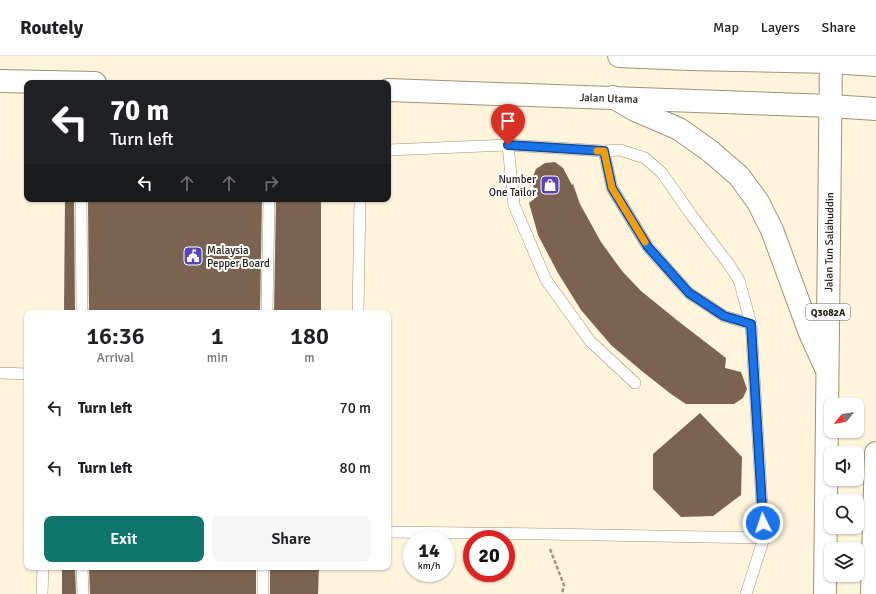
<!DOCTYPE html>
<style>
:root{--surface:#fff;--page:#f6f6f6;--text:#202124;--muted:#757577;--line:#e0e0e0;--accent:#0f766e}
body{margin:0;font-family:Signika,sans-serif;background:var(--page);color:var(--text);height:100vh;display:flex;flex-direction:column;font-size:15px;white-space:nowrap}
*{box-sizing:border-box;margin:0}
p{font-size:13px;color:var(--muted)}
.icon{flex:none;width:22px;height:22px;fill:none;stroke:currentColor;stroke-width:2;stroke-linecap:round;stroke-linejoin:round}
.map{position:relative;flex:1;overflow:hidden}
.details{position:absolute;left:24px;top:254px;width:367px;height:260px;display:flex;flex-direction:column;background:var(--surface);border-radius:8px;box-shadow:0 1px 3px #0004}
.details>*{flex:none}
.guide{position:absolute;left:24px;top:24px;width:367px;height:122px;border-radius:8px;box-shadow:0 1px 3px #0004;background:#202124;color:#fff;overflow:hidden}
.needle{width:26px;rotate:240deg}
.controls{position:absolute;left:824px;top:342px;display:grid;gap:8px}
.controls a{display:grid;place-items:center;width:40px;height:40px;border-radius:8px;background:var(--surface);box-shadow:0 1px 3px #0004;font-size:20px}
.speed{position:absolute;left:403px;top:474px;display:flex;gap:8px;font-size:20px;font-weight:700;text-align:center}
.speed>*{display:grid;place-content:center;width:52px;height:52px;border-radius:50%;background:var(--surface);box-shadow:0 1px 3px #0004;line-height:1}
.speed small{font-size:10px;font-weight:400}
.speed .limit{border:6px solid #d22;background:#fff;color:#111}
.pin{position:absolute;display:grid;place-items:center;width:34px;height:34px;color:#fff;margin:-41px -17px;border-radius:50% 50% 50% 0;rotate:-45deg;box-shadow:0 0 4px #0007}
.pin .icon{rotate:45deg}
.me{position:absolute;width:44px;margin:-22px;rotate:356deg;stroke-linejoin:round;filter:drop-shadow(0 0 3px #0008)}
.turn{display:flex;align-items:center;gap:14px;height:84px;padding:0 20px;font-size:18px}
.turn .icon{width:52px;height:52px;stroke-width:2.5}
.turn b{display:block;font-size:28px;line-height:34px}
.lanes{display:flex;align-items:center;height:38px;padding:0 20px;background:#0003;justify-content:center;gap:20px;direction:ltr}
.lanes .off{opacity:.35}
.eta{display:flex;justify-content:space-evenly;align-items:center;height:68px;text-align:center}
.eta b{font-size:24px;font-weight:600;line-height:28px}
.action{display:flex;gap:8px;margin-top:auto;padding:8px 20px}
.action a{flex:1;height:46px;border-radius:8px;background:var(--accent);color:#fff;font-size:16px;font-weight:600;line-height:46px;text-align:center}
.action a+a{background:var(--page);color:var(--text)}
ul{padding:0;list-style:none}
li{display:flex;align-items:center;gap:12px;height:60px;padding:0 20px}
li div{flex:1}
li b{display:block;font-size:15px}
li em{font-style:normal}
header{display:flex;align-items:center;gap:24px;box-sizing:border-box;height:56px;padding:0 20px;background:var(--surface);border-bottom:1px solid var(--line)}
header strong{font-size:19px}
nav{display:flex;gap:22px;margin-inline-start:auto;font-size:14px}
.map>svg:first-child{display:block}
</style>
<header>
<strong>Routely</strong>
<nav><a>Map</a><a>Layers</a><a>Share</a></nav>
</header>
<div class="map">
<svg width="876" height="538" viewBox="0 0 876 538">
<rect width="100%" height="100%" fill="#fff4dc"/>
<g fill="#7c6251">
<path d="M 555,106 L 563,112 L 572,129 L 573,128 L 580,148 L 601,186 L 622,215 L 641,235 L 678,265 L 726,302 L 725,312 L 741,316 L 747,333 L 743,342 L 734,348 L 686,348 L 671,338 L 643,316 L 611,289 L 581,254 L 558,217 L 538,179 L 529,147 L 538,140 L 531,125 L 536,113 L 545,107 Z"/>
<path d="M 65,143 L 74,143 L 75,257 L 64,257 Z"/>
<path d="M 88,143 L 262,143 L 260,257 L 89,257 Z"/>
<path d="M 276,143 L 321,143 L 321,257 L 274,257 Z"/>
<path d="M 700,357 L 742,401 L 741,439 L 713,460 L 681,461 L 653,433 L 653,398 Z"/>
<path d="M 62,511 L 75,511 L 76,538 L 62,538 Z"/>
<path d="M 89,511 L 256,511 L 256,538 L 90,538 Z"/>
<path d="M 270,511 L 319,511 L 318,538 L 270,538 Z"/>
</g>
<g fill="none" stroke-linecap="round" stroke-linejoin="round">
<defs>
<g id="service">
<path d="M 508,89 L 514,149 L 546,224 L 590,285 L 635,327"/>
<path d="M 388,94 L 508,89 L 604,95 L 620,94 L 645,102 L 662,117 L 692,160 L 728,207 L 739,224 L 751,268 L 764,482 L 746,538"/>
<path d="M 604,95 L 612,132 L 648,191 L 689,237 L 724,260 L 751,268"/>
<path d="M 81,143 L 82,257"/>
<path d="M 267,257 L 269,143"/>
<path d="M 358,257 L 360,143"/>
<path d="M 0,317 L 27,318"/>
<path d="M 388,476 L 544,478 L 764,482"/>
<path d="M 82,511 L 83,538"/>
<path d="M 42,538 L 43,511"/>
<path d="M 263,538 L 263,511"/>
</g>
<g id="secondary">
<path d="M 619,0 L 688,3 L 831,6 L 876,9"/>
<path d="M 0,25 L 95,27"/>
<path id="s1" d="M 388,34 L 831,50 L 876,53"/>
</g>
<g id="trunk">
<path d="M 613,41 L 635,54 L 679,73 L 710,95 L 739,120 L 758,146 L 772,174 L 810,277 L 825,310"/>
<path id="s2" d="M 825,538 L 831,0"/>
<path d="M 872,538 L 876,397"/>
</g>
</defs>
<use href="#service" stroke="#9f9276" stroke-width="12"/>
<use href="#secondary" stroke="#9f9276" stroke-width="24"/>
<use href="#trunk" stroke="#9f9276" stroke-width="24"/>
<path stroke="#9d9482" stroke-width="2.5" stroke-dasharray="4 2" stroke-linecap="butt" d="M 550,493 L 564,529 L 562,538"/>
<use href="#service" stroke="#fff" stroke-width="11"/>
<use href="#secondary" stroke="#fff" stroke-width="22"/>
<use href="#trunk" stroke="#fff" stroke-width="22"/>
</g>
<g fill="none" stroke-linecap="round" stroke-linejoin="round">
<defs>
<path id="route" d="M 508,89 L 604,95 L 612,132 L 648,191 L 689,237 L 724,260 L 751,268 L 763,467"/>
</defs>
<use href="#route" stroke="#114b97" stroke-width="10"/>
<use href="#route" stroke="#1a73e8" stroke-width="7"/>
<path stroke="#f59e0b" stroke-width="7" d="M 597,95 L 604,95 L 612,132 L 645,186"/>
</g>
<defs>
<symbol id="shop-square" viewBox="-11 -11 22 22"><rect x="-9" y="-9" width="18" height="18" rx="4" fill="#5a44bc" stroke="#fff"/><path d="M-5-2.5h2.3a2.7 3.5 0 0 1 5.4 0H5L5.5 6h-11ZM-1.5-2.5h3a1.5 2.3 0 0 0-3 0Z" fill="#fff"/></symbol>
<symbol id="civic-square" viewBox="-11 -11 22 22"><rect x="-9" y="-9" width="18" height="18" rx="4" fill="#5a44bc" stroke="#fff"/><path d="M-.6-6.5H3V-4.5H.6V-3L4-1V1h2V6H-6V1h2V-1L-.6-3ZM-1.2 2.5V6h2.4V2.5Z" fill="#fff"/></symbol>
</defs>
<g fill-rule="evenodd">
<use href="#shop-square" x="539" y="118" width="22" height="22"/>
<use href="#civic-square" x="182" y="189" width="22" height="22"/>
</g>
<g text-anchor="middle" stroke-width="4" stroke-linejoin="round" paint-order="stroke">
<rect fill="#fff" stroke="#66635b" stroke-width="1" x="806" y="248" width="44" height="16" rx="3"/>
<g font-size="10" font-weight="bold" fill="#252015">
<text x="828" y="260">Q3082A</text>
</g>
<g font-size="11" fill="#252015" stroke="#fff">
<text dy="4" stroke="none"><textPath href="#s1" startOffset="221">Jalan Utama</textPath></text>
<text dy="4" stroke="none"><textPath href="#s2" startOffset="352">Jalan Tun Salahuddin</textPath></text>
</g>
<g font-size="11" fill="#252015" stroke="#fff" text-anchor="end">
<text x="536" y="127">Number<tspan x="536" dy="13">One Tailor</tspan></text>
<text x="207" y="198" text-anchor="start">Malaysia<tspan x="207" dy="13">Pepper Board</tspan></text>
</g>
</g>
</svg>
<div class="controls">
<a><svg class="needle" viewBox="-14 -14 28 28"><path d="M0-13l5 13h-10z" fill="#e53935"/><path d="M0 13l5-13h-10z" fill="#757577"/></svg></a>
<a><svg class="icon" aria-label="sound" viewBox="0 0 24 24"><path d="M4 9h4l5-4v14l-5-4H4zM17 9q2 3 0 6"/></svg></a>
<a><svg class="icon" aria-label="search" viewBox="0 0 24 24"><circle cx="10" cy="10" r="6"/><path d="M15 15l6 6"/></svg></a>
<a><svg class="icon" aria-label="layers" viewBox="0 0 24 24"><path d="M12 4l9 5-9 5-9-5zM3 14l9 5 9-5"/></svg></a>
</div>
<div class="speed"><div>14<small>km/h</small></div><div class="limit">20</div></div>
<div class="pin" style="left:508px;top:89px;background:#d93025"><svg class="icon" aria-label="arrive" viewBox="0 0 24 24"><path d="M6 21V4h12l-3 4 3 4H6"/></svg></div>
<svg class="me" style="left:763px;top:467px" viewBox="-20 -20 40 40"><circle r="17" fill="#1a73e8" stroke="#fff" stroke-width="3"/><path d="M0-11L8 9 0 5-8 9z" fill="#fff"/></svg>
<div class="guide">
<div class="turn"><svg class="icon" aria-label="left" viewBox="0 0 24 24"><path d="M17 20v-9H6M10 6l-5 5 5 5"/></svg><div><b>70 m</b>Turn left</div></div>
<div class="lanes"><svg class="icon" aria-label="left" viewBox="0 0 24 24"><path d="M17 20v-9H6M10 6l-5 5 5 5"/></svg><svg class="icon off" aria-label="ahead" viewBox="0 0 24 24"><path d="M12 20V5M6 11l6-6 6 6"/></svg><svg class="icon off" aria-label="ahead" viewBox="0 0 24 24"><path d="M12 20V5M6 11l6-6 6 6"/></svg><svg class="icon off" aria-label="right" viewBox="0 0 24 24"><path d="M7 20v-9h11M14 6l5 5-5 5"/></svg></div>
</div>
<section class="details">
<div class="eta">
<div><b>16:36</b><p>Arrival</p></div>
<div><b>1</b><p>min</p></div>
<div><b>180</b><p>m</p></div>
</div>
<ul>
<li><svg class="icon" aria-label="left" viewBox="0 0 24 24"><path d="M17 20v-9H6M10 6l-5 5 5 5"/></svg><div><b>Turn left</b></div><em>70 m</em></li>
<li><svg class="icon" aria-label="left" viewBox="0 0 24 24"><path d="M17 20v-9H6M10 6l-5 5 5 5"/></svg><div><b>Turn left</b></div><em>80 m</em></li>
</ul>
<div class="action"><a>Exit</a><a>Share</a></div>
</section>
</div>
